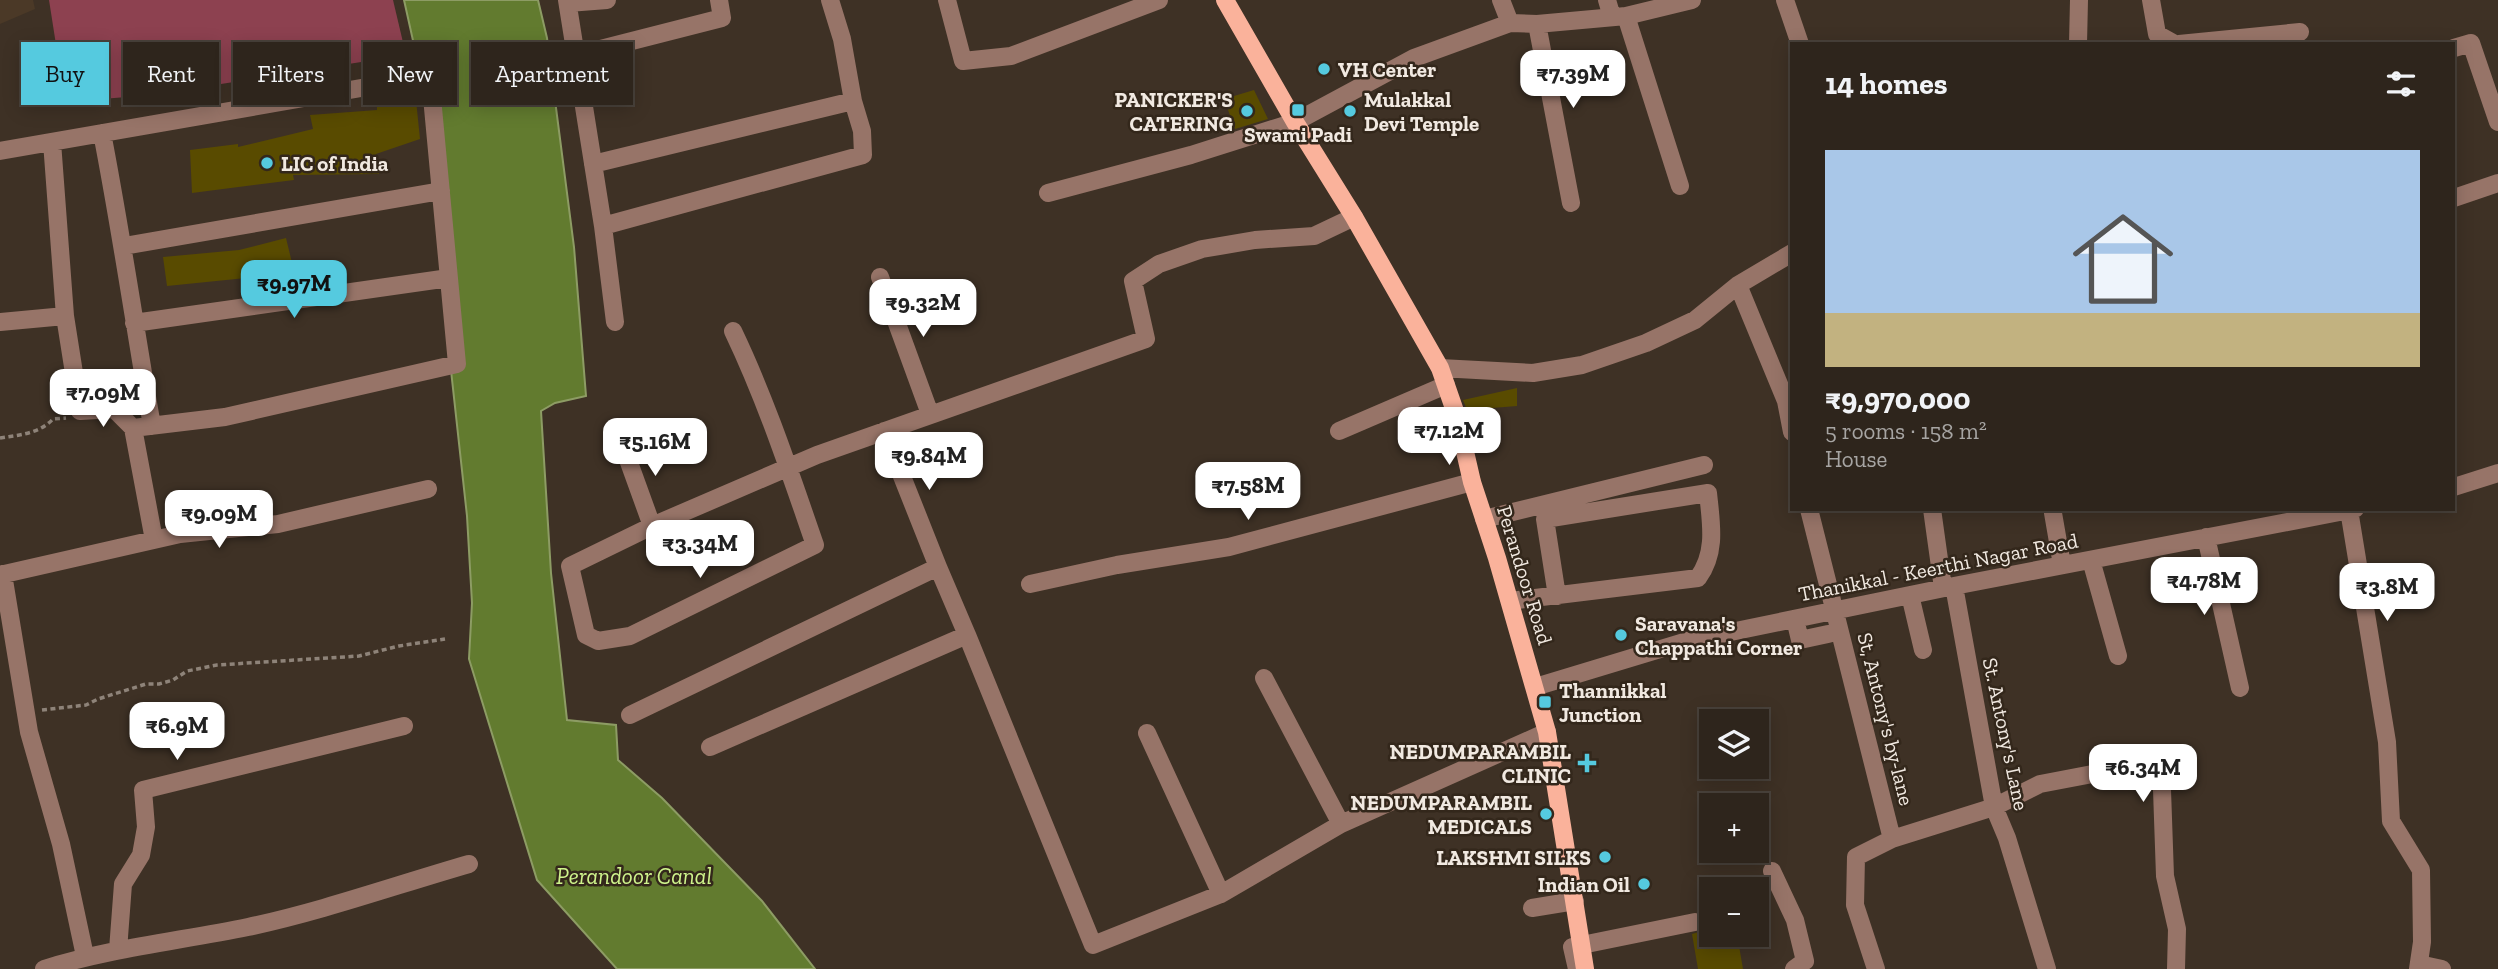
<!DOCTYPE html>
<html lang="en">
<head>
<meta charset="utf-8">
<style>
	:root { --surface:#2e251c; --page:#362d25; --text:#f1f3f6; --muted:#a7a5a3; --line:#49423b; --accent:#55cadf }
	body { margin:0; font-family:"Zilla Slab",serif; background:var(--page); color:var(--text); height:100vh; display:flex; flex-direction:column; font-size:26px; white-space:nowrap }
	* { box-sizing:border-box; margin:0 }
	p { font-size:23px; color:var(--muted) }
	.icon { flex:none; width:38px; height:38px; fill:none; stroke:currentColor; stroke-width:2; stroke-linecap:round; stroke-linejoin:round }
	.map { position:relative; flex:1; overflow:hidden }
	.details { position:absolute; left:1790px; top:42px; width:665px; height:469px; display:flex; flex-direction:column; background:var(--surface); border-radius:0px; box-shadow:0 4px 18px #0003,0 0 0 2px var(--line) }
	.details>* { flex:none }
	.top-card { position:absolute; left:21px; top:42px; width:665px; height:63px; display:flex; gap:14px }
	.controls { position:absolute; left:1699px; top:709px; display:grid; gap:14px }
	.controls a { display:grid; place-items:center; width:70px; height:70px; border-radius:0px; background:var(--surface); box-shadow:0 4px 18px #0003,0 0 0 2px var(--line); font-size:35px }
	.price { position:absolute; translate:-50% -60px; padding:0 16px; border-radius:14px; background:#fff; color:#222; font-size:23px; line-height:46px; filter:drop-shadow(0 2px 4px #0008) }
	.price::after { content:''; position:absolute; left:50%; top:42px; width:21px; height:16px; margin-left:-10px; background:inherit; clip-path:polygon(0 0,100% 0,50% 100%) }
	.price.active { background:var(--accent); color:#111 }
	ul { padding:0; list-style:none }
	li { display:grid; align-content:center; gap:14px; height:371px; padding:0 35px }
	li span { display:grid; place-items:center; height:217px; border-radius:0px; color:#555 }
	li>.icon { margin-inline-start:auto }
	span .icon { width:126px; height:126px; fill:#fffc; stroke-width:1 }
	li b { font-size:30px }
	h2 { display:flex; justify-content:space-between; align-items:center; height:84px; padding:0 35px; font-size:30px }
	.tag { padding:0 24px; border-radius:0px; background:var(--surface); box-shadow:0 4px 18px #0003,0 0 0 2px var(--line); font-size:24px; line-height:63px }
	.tag.active { background:var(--accent); color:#111 }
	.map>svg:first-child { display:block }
</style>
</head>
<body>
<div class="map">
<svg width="2498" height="969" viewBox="0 0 2498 969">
	<rect width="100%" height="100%" fill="#3e3125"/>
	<path fill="#4b3927" d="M0 0H33L35 9 0 24Z"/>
	<path fill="#8d4150" d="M49 0H393L406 55 151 95 65 102Z"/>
	<path fill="#627b2f" stroke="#8d9c64" stroke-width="2" d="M404 0H538L547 38 574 247 586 396 555 403 541 411 551 573 567 720 616 725 618 760 662 798 762 901 815 969H617L537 880 469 659 472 603 467 516 448 343 430 117Z"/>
	<path fill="#594b00" d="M415 90 420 139 376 154 379 174 293 175 294 180 192 193 190 150 238 144V147L313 129 310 115 377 110V104Z
		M1254 90 1268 119 1235 129 1224 99Z
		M286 238 294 271 246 279V278L167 286 163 257 239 250Z
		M1517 388V406L1467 410 1463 400Z
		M1712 923V934H1737L1743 969H1698L1692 934 1702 931 1706 924Z"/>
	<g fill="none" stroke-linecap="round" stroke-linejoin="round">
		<path stroke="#8e8379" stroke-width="3.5" stroke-dasharray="5 3.5" stroke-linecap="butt" d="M0 438C19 435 39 434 53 419L66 418
			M42 710 86 705 98 699 146 684H159L173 680 187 671 217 665 359 656 399 646 445 639"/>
		<path stroke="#977468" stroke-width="18" d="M567 0 603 226 615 322
			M947 0 963 61 1011 56 1159 0
			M1501 0 1510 23
			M1607 0 1612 17
			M1785 0 1800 44
			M2151 0 2157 34 2175 44
			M568 3 607 0
			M1626 16 1680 186
			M1537 24 1571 203
			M2078 44 2079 0
			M2179 44 2300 32
			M2454 48 2471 43 2498 122
			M577 55 722 18 719 0
			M102 133C121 231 135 328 152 426
			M52 142 65 316 80 411 114 409 133 428
			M0 151 430 76 457 364 225 417 133 428 154 540
			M593 164 853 101 842 39 830 0
			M1048 193 1191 155 1295 122 1414 58 1510 23 1537 24 1626 16 1692 0
			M2454 198 2498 183
			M603 226 863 155 862 131 853 101
			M124 246 441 191
			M880 277 930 414
			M1738 285 1786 401 1792 432
			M0 322 65 316
			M134 323 449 278
			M733 331C766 400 790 473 815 545L630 636 598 641 586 635 570 566 652 526 817 455 1146 339 1133 281 1159 264 1202 249 1255 240 1314 236 1354 217
			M1440 368 1533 373 1582 365 1646 343 1695 320 1738 285 1792 253
			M884 431 938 567
			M1339 431 1446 385
			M622 443 652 526
			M2454 487 2498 473
			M1809 509 1892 839
			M1932 509 1943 588
			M2349 510 2387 742 2391 821 2421 870 2422 942 2418 969
			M2053 513 2062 565
			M1484 519 1704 465
			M2206 537 2240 688
			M2091 560 2118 656
			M3 574 29 732 61 844 85 956
			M0 575 180 534 278 524 428 489
			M1030 584 1117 565 1229 547 1472 482
			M1954 586 1994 807 2007 838 2047 969
			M1910 595 1923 650
			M1510 601 1698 578C1717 552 1711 523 1708 493L1545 519 1557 596
			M1795 619 1800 640 1828 634
			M1264 678 1341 824
			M1535 687 1687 641 1954 586 2355 509
			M630 715 938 567 967 635
			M1147 733 1221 894
			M710 747 967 635 1093 945 1221 894 1341 824 1547 732
			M1772 871 1795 920 1805 961 1794 969
			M1532 908 1575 901
			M118 950 123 884 141 855 146 827 143 790 404 726
			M2419 964 2442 969
			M44 969C111 948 180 941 248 927 323 911 396 885 469 864
			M1577 969 1572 947 1695 922
			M1876 969 1855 905 1856 857 1892 839 1994 807 2040 784 2161 761 2165 876 2177 929 2176 969"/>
		<path stroke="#fab29b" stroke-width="18" d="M1225 0 1295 122 1354 217 1440 368 1457 417 1472 482 1497 558 1547 732 1585 969"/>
	</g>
	<g fill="#55cadf" stroke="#33271b" stroke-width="2.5">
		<circle cx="1324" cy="69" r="7"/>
		<rect x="1291" y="103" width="14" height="14" rx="3.5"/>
		<circle cx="1247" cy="111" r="7"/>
		<circle cx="1350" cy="111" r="7"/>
		<circle cx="267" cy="163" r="7"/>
		<circle cx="1621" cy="635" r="7"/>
		<rect x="1538" y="695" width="14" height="14" rx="3.5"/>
		<path d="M1583.5 752.5h7v7h7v7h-7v7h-7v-7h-7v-7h7z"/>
		<circle cx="1546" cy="814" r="7"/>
		<circle cx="1605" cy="857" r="7"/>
		<circle cx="1644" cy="884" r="7"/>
	</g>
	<g text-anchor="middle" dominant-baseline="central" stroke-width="5" stroke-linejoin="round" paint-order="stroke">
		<g font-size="21" font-weight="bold" fill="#f1e9e1" stroke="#33271b" text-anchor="start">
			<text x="1338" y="69">VH Center</text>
			<text x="1233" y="99" text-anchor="end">PANICKER'S<tspan x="1233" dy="24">CATERING</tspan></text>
			<text x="1364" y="99">Mulakkal<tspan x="1364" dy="24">Devi Temple</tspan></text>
			<text x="1298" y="134" text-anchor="middle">Swami Padi</text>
			<text x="281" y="163">LIC of India</text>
			<text x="1635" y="623">Saravana's<tspan x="1635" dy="24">Chappathi Corner</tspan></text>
			<text x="1559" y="690">Thannikkal<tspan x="1559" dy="24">Junction</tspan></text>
			<text x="1571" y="751" text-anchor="end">NEDUMPARAMBIL<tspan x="1571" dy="24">CLINIC</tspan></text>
			<text x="1532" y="802" text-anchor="end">NEDUMPARAMBIL<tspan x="1532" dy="24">MEDICALS</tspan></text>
			<text x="1591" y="857" text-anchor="end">LAKSHMI SILKS</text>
			<text x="1630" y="884" text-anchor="end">Indian Oil</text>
		</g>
		<g font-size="21" fill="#f1e9e1" stroke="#33271b">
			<text transform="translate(1938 567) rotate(-11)">Thanikkal - Keerthi Nagar Road</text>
			<text transform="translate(1525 575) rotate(73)">Perandoor Road</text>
			<text transform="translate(1886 719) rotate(76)">St, Antony's by-lane</text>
			<text transform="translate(2006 734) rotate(78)">St. Antony's Lane</text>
		</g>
		<g font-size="23" font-style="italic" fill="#cff48c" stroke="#33271b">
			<text x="634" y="876">Perandoor Canal</text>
		</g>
	</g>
</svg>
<div class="controls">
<a><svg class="icon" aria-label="layers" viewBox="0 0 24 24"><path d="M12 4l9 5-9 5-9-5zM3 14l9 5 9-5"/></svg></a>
<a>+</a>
<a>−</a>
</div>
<b class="price" style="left:1573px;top:110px">₹7.39M</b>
<b class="price active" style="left:294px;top:320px">₹9.97M</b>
<b class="price" style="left:923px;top:339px">₹9.32M</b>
<b class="price" style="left:103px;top:429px">₹7.09M</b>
<b class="price" style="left:1449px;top:467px">₹7.12M</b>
<b class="price" style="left:655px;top:478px">₹5.16M</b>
<b class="price" style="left:929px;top:492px">₹9.84M</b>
<b class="price" style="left:1248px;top:522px">₹7.58M</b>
<b class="price" style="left:219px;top:550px">₹9.09M</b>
<b class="price" style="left:700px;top:580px">₹3.34M</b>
<b class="price" style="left:2204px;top:617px">₹4.78M</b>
<b class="price" style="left:2387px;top:623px">₹3.8M</b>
<b class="price" style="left:177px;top:762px">₹6.9M</b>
<b class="price" style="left:2143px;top:804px">₹6.34M</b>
<div class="top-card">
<a class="tag active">Buy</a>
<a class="tag">Rent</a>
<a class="tag">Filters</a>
<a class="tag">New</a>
<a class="tag">Apartment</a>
</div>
<section class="details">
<h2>14 homes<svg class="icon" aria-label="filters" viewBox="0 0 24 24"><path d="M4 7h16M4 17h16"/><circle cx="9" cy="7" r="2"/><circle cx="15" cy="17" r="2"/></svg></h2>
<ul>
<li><span style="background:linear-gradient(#a9c7e8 75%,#c2b280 0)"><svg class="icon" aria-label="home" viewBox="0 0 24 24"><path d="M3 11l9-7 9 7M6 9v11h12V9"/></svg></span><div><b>₹9,970,000</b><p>5 rooms · 158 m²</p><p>House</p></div></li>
</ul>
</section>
</div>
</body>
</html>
